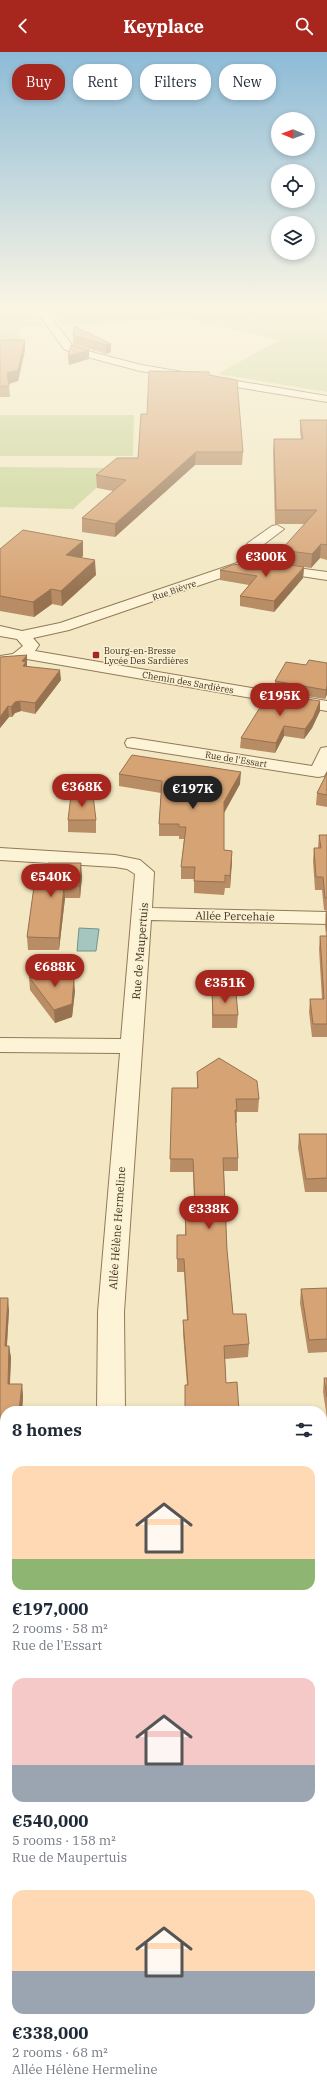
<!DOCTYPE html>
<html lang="en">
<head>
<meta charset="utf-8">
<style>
	:root { --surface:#fff; --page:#f6f6f7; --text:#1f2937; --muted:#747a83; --accent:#a7271f }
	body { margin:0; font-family:"IBM Plex Serif",serif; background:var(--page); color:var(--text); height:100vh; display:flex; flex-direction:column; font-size:15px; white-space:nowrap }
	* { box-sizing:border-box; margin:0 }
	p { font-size:13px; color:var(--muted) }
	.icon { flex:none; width:22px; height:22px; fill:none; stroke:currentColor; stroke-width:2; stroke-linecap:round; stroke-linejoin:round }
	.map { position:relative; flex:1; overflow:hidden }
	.details { position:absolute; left:0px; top:1354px; width:327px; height:692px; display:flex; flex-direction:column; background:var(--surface); border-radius:16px 16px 0 0; box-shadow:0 2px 6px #0003 }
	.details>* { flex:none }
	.banner { position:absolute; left:12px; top:12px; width:303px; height:36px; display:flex; gap:8px }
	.needle { width:26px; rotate:271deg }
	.tools { position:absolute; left:271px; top:60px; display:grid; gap:8px }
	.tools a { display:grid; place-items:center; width:44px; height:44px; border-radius:50%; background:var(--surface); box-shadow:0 2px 6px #0003; font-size:20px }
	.price { position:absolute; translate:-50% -34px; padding:0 9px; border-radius:14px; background:var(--accent); color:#fff; font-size:13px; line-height:26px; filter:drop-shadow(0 1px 2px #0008) }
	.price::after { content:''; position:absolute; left:50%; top:24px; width:12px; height:9px; margin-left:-6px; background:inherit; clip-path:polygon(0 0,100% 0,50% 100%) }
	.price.current { background:#222; color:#fff }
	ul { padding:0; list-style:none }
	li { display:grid; align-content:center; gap:8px; height:212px; padding:0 12px }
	li span { display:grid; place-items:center; height:124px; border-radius:12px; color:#555 }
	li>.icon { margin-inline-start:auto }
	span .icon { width:72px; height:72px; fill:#fffc; stroke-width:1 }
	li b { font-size:17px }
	h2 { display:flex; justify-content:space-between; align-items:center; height:48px; padding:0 12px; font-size:17px }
	.tag { padding:0 14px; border-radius:16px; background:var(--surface); box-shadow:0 2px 6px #0003; font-size:14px; line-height:36px }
	.tag.current { background:var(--accent); color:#fff }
	header { display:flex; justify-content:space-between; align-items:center; height:52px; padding:0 12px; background:var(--accent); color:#fff; font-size:18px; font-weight:700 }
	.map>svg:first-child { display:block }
</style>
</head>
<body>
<header><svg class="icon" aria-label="back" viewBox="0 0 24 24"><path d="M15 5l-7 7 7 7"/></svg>Keyplace<svg class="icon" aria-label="search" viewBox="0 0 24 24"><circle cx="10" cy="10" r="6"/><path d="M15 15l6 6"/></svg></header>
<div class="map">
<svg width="327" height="2046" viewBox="0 0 327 2046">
	<rect width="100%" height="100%" fill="#f3e8c3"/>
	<path fill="#c8d395" d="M0 256H28L42 274 19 275 21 295 0 296Z
		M48 256H327V340L218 322 279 288 186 267 62 273Z
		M0 363H134L133 404H0Z
		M0 415 114 416 112 422 73 457 0 455Z"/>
	<path fill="#a5c6be" stroke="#6b968e" d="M79 876 99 877 96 899H77Z"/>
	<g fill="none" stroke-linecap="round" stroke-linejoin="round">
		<g stroke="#917957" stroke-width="2">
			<path id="street" d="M34 256H44L72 293 84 298 141 313 327 344V350L140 319 76 302 64 297Z
				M277 473 284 477 259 496 252 510 327 520V528L262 518H244L69 578 33 586 39 593 35 599 327 649V659L27 607 0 614V604L13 602 23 594 17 587 0 584V574L22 579 60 571 237 511 248 491 272 474Z
				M133 686 312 714 321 696 327 695V719L324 724 318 725 127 695 125 691 127 687Z
				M0 796 115 803 140 808 154 820 152 856 327 860V872L151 868 124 1260 125 1359H97L98 1260 120 1001 0 1000V986L121 987 135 822 127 817 115 815 0 808Z
				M5 1435V1459L0 1460V1436Z
				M322 1544H327V1572H322Z"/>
		</g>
		<use href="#street" fill="#fdf4d8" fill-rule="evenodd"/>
	</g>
	<path fill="#b88c64" d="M73 283 111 292V300L106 302 73 292Z
		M0 288 25 298 18 329 9 332 10 345H0Z
		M209 323 243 400 242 413H195L115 485 82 480V466L113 439 97 436 96 423 138 406 147 362Z
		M300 368H327V508L320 506 311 516 304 515 303 526 274 560 240 554V544L249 533 220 528V518L280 512 281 498 305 472H275L273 400 274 387H301L300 380Z
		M0 497 83 504 81 505 96 523 62 554 52 552 34 565 0 559Z
		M0 605 27 613 26 614 61 628 35 662 21 659 15 661 12 665H9L0 676Z
		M327 611V642L325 647 275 639V629L306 613Z
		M320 649V659L312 676 304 687 284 684 275 701 240 696 241 686Z
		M327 721V755L316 753 317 741Z
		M119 722 240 732 224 761V798L232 799 230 836H225L224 843 194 841V827H181V815L184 787H179V784H159V772L161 741 119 734Z
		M68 768H96V781L68 780Z
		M319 783H327V859L324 858 322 838H315L313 809 314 796H318Z
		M37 813 82 824 80 846H65L59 898H28L27 885Z
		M327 860V985H312L309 960 310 947H322L319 897 320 884H326L325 873 326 861Z
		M63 917V926L75 939 72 965 55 971 30 938 29 925H41Z
		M212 941 238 963 237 976H212Z
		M197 1020 259 1047 258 1060H237V1071H236L238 1106V1119H224L227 1198 233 1262 249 1292 248 1305 225 1307 226 1331 239 1359H185V1333H187L183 1281V1268H187L184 1220H177V1183H185V1160H189L190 1151H194L193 1120H170L172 1036H197Z
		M299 1082H327V1140H305L298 1096Z
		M327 1236V1300L308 1301 300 1251 301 1237Z
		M0 1246 9 1258 7 1294H9L11 1306 10 1332H22L23 1345 22 1359H5V1386H0Z
		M324 1326H327V1366L323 1340Z
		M322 1420H327V1475H322Z
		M0 1482H5V1544H0Z
		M0 1824H5V1896L0 1897Z"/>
	<path fill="#967251" d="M25 288V298L18 329 8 332 7 321Z
		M111 292V300L106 302V293Z
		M89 298V307L69 313 68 304Z
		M196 400 195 413 115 485V472Z
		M83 489V504L67 518 66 503Z
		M321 492 320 506 311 516 312 502Z
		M95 508 96 523 62 554 61 539Z
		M304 515 303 526 274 560V549Z
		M51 537 52 552 34 565 33 550Z
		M27 603V613L24 624 22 609Z
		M60 618 61 628 35 662V651Z
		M327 634V642L325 647 326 638Z
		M20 649 21 659 15 661 12 665 11 655 15 650Z
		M320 649V659L312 676 304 687 305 677Z
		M8 654 9 665 0 676V665Z
		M284 674V684L275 701 276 691Z
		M241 720 240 732 224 761V750Z
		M232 799V811L230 836V824Z
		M81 811 82 824 80 846 79 834Z
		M64 834 65 846 59 898V886Z
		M74 926 75 939 72 965 55 971 54 958Z
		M8 1246 9 1258 6 1306 5 1294Z
		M9 1294 11 1306 9 1345 8 1332Z
		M22 1332 23 1345 22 1359H19Z
		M23 2041H25V2046H23Z"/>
	<path fill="#d6a374" stroke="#967251" d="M74 274 111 292 106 293 73 283Z
		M0 288H25L18 318 7 321 9 334H0Z
		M71 293 89 298 68 304Z
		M149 319 209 320V323L237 328 243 400H196L115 472 82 466 126 428 96 423 117 406H138L141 362H147Z
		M300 368H327V493L321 492 312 502 281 498 317 458H276L274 387H303Z
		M23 478 83 489 66 503 95 508 61 539 51 537 33 550 0 544V497Z
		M262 509 304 515 274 549 240 544 257 524 220 518 232 513Z
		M27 603 22 609 26 610 23 614 60 618 35 651 20 649 15 650 11 655 8 654 0 665V605Z
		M309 608 327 611V634L326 638 275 629 286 610 306 613Z
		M269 641 320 649 313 666 305 677 284 674 276 691 241 686Z
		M132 703 241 720 224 750V798L232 799 230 824 225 823V830L194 829 195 815H181L186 775H179V772H159L162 729 119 722Z
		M327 721V743L317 741Z
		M71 743H93L96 768H68Z
		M319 783H327V846H325L323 825H316L314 796H321Z
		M48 811H81L79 834H64L59 886 27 885 37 813 48 814Z
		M327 860V879L326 861Z
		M320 884H327V972H313L310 947H324Z
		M43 917H63L62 925 74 926 72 952 54 958 29 925H41Z
		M212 941H236L238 963H213Z
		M219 1006 257 1029 259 1047H236L237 1058H235L238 1106H223L227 1198 233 1262H246L249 1292 224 1294 226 1331 237 1330 239 1359H199V1355H185V1333H188L183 1268H188L184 1207H177V1183H186L185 1160H190V1151H195L193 1107H170L172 1036H198L197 1020Z
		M299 1082H327V1126L306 1127Z
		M327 1236V1287L309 1288 301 1237Z
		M0 1246H8L5 1294H9L8 1332H22L19 1359H5V1373H0Z
		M324 1326H327V1345Z
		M322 1420H327V1462H322Z
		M0 1482H5V1531H0Z
		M0 1824H5V1885L0 1886Z
		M5 1939V2041H23V2046H0V1940Z"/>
	<linearGradient id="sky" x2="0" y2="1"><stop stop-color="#8dbbd7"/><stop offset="0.47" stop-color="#faf5e4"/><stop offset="1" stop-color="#faf5e4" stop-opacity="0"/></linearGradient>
	<rect width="327" height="542" fill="url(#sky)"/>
	<rect fill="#a7271f" stroke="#faf1d4" stroke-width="1.5" x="92" y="599" width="8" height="8" rx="2"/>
	<g text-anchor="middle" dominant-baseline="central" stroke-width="3" stroke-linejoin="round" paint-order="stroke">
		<g font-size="9" fill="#3f2f1d" stroke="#faf1d4">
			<text transform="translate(174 538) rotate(-19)">Rue Bièvre</text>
			<text transform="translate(188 630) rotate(10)">Chemin des Sardières</text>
			<text transform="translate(236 707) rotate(9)">Rue de l'Essart</text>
		</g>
		<g font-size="9" fill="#3f2f1d" stroke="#faf1d4" text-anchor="start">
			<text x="104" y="598">Bourg-en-Bresse<tspan x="104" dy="10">Lycée Des Sardières</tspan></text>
		</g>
		<g font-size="11" fill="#3f2f1d" stroke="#faf1d4">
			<text transform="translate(235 864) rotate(1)">Allée Percehaie</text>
			<text transform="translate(140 899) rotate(-85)">Rue de Maupertuis</text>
			<text transform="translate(117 1176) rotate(-86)">Allée Hélène Hermeline</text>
		</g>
	</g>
</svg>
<div class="tools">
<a><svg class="needle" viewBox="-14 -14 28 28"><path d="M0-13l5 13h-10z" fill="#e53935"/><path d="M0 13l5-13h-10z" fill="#747a83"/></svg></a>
<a><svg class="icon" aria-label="locate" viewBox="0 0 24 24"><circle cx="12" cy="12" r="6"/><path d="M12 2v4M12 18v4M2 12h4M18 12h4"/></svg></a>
<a><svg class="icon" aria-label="layers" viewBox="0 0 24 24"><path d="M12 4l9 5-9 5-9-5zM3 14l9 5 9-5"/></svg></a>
</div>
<b class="price" style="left:266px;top:526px">€300K</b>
<b class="price" style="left:280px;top:665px">€195K</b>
<b class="price" style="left:82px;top:756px">€368K</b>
<b class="price current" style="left:193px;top:758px">€197K</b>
<b class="price" style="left:51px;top:846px">€540K</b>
<b class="price" style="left:55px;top:936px">€688K</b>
<b class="price" style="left:225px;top:952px">€351K</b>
<b class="price" style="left:209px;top:1178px">€338K</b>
<div class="banner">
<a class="tag current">Buy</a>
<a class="tag">Rent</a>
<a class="tag">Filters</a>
<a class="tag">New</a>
</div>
<section class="details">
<h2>8 homes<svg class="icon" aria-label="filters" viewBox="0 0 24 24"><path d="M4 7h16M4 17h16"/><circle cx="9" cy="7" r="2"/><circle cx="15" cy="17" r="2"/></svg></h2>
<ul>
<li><span style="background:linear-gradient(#ffd9b3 75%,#8fb573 0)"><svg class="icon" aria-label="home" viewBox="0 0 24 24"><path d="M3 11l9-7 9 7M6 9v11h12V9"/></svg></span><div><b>€197,000</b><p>2 rooms · 58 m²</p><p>Rue de l'Essart</p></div></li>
<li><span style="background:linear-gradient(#f6c9c9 70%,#9aa5b1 0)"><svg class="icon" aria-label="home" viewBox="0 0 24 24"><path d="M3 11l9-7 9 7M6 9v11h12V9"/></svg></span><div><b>€540,000</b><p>5 rooms · 158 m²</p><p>Rue de Maupertuis</p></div></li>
<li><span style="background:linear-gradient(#ffd9b3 65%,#9aa5b1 0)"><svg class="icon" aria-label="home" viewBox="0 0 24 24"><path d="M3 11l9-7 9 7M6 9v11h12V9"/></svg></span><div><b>€338,000</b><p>2 rooms · 68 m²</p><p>Allée Hélène Hermeline</p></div></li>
</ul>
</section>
</div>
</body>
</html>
